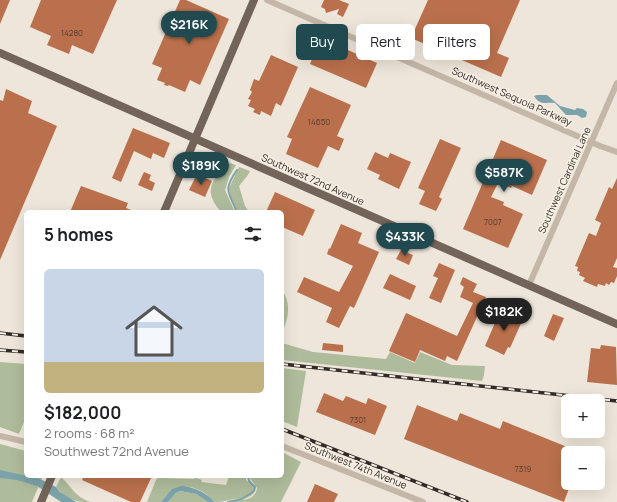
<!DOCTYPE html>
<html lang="en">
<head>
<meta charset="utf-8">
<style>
	:root { --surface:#fff; --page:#f2f2f2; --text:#202124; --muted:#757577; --line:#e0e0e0; --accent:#214950 }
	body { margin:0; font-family:Manrope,sans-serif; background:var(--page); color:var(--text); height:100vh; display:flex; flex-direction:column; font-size:15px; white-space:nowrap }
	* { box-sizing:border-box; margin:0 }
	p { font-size:13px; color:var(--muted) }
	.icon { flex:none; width:22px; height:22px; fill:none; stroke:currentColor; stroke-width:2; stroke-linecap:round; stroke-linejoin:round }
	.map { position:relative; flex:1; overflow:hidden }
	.drawer { position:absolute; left:24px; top:210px; width:260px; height:268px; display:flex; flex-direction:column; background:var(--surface); border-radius:6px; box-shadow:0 4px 16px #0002 }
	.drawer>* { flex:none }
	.hud { position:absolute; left:296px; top:24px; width:261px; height:36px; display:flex; gap:8px }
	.tools { position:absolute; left:561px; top:394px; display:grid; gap:8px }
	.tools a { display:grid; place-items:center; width:44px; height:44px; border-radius:6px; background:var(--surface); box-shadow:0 4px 16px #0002; font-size:20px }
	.price { position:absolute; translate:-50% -34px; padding:0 9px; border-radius:14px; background:var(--accent); color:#fff; font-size:13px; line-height:26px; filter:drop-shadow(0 1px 2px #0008) }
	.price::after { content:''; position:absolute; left:50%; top:24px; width:12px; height:9px; margin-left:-6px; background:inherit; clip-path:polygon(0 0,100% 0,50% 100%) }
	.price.current { background:#222; color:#fff }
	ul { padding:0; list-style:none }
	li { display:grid; align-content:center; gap:8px; height:212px; padding:0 20px }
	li+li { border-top:1px solid var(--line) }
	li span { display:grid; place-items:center; height:124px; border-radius:6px; color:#555 }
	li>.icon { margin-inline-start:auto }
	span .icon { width:72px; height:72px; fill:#fffc; stroke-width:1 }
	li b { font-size:17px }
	h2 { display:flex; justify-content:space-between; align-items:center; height:48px; padding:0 20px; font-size:17px }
	.pill { padding:0 14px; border-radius:6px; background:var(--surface); box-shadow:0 4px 16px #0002; font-size:14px; line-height:36px }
	.pill.current { background:var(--accent); color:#fff }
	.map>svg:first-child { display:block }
</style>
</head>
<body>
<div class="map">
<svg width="617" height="502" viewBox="0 0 617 502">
	<rect width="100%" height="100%" fill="#eee6da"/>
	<path fill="#aebc9b" d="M230 163 236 165 229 177 225 190 235 212H221C202 190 212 180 230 163Z
		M239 167 250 171 248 175 239 186 245 206 249 212H238L231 197 229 188Z
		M282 290C292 304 288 319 282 333Z
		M282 343 313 352 386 359 390 352 415 363 420 352 452 365 485 366 484 375 482 381 282 360Z
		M0 362 26 364V417L19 434 0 427Z
		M282 368 306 371 297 427 282 421Z
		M0 444 26 451V476H43L32 502H0Z
		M282 452 301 462 281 502H230C241 499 255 502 257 488L250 478V476H262L264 478H267L268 476H282Z
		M229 476H246V480L254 487V493C247 500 243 498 234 499 228 500 222 502 216 502 213 501 209 496 206 494 187 482 175 484 161 502H147L156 480 158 478 194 479 196 478 202 480 201 482 226 485Z
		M61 477C73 488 73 495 90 502 75 502 67 500 56 487Z
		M179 491 196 494 208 502H168L176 493Z"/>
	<path fill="#7ca3a9" d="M537 95H547L560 106 575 110 577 108 583 109 587 112 586 117 582 118 577 115H566L555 103C547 102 540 106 534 96Z
		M0 470 40 479 56 487 60 492 76 502H61L37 486 17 480 0 478Z
		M182 486C195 487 206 493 215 502H208L196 494 180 491 176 493 168 502H161L172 489Z"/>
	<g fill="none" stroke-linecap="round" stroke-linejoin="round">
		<path stroke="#7ca3a9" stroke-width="2" d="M237 170C223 190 228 191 237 212
			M228 502 242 499 254 491 255 487 249 481 248 476"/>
	</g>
	<path fill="#ba704c" d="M0 0H10L0 24Z
		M41 0H117L93 54 72 45 69 54 47 45 51 36 30 27Z
		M180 0H186L229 19 200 85 190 80 185 92 169 85 168 86 164 85 165 83 157 80 162 68 152 64Z
		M324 0H339L349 4 343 17 337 14 339 9 326 13 325 9 321 7Z
		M428 0H520L497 53 509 58 501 77 411 38Z
		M321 38 377 63 366 88 310 64Z
		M271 55 298 67 281 106 276 103 271 116 261 111 260 115 253 112 255 109 248 106 251 100 248 99 252 92 250 90 254 79 259 81Z
		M310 87 351 105 337 136 344 139 339 151 328 146 318 168 286 154 292 139 287 137Z
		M6 89 32 101 28 113 57 126 0 260V100L3 101Z
		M133 128 170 143 164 158 153 153 151 159 134 151 121 182 112 178Z
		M440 139 461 148 439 197 442 199 436 211 419 204 425 191 418 188Z
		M501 140 547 160 532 195 512 186 511 188 498 183 491 197 504 202 503 205 523 214 508 248 463 229Z
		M375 152 388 158 390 153 411 162 399 189 378 179 380 175 367 169Z
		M144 172 151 175 149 180 155 183 152 191 138 185Z
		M197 174 212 181 205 197 189 190Z
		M617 178V258L613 267 617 268V276L614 283 611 282 609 285 606 283 605 286 598 284 597 287 583 281 585 278 579 275 580 272 577 271 578 267 575 266 589 233 596 236 601 223 595 220 609 187 612 189Z
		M81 186 128 203 126 208 136 212H70Z
		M275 192 315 210 303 236 282 227V212H266Z
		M341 224 362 233 358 243 379 252 354 308 350 306 339 328 326 322 332 308 297 292 304 277 339 292 353 266 327 254 329 248 330 249Z
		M401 250 413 255 409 265 396 259Z
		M439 263 455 270 441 303 429 298 438 278 433 276Z
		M390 274 416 286 410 300 383 288Z
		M463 277 477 284 473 292 486 297 457 361 447 356 445 361 420 350 415 362 389 351 406 313 457 336 473 303 460 297 464 287 460 284Z
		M501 309 523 319 510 348 508 347 504 355 485 346Z
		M553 314 564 318 554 341 544 336Z
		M323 343 343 345V352L322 350Z
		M601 345 616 347 617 385 587 382 591 348 600 349Z
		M324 393 343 401 346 396 366 404 368 398 387 406 375 435 316 412Z
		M417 405 457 421 460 413 500 429 503 421 582 453H568V483H571L564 502 404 439Z
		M84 476H152L140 502H131L82 480Z
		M315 484 338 494 334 502H307Z"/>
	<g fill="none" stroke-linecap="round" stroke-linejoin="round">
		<path stroke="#c5b7a7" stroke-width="6" d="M267 0 600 146 617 152
			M529 285 617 83
			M0 436 26 442
			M282 446 423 502"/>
		<path stroke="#736459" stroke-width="8" d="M0 53 617 324
			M164 212 254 0
			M41 502 52 476"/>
		<g stroke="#322b27" stroke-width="3.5">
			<path id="rail" d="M0 333 26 336
				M0 350 26 352
				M282 364 617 401
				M282 429 467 502"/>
		</g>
		<use href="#rail" stroke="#f7f0e5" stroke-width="2" stroke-dasharray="6" stroke-linecap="butt"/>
	</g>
	<g text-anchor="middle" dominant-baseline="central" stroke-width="3" stroke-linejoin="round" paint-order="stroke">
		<g font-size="8" fill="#543c30">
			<text x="72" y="32">14280</text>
			<text x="319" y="121">14650</text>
			<text x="493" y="221">7007</text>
			<text x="358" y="419">7301</text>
			<text x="523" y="468">7319</text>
		</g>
		<g font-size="10" fill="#322b27" stroke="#f7f0e5">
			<text transform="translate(512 96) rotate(24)">Southwest Sequoia Parkway</text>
			<text transform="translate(313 179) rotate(24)">Southwest 72nd Avenue</text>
			<text transform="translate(564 180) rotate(-66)">Southwest Cardinal Lane</text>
			<text transform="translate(356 465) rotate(22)">Southwest 74th Avenue</text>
		</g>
	</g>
</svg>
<div class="tools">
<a>+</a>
<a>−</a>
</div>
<b class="price" style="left:189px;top:45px">$216K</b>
<b class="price" style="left:201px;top:186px">$189K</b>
<b class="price" style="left:504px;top:193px">$587K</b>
<b class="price" style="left:405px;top:257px">$433K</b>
<b class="price current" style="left:504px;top:332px">$182K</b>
<div class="hud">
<a class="pill current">Buy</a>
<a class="pill">Rent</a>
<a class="pill">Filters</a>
</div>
<section class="drawer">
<h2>5 homes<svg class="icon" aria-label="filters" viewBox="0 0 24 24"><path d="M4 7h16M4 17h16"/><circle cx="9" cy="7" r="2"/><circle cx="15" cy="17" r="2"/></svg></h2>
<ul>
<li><span style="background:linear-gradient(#c9d6e8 75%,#c2b280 0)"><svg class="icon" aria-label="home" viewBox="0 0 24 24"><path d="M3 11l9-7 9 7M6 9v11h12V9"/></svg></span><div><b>$182,000</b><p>2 rooms · 68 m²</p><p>Southwest 72nd Avenue</p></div></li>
</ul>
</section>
</div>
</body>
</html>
